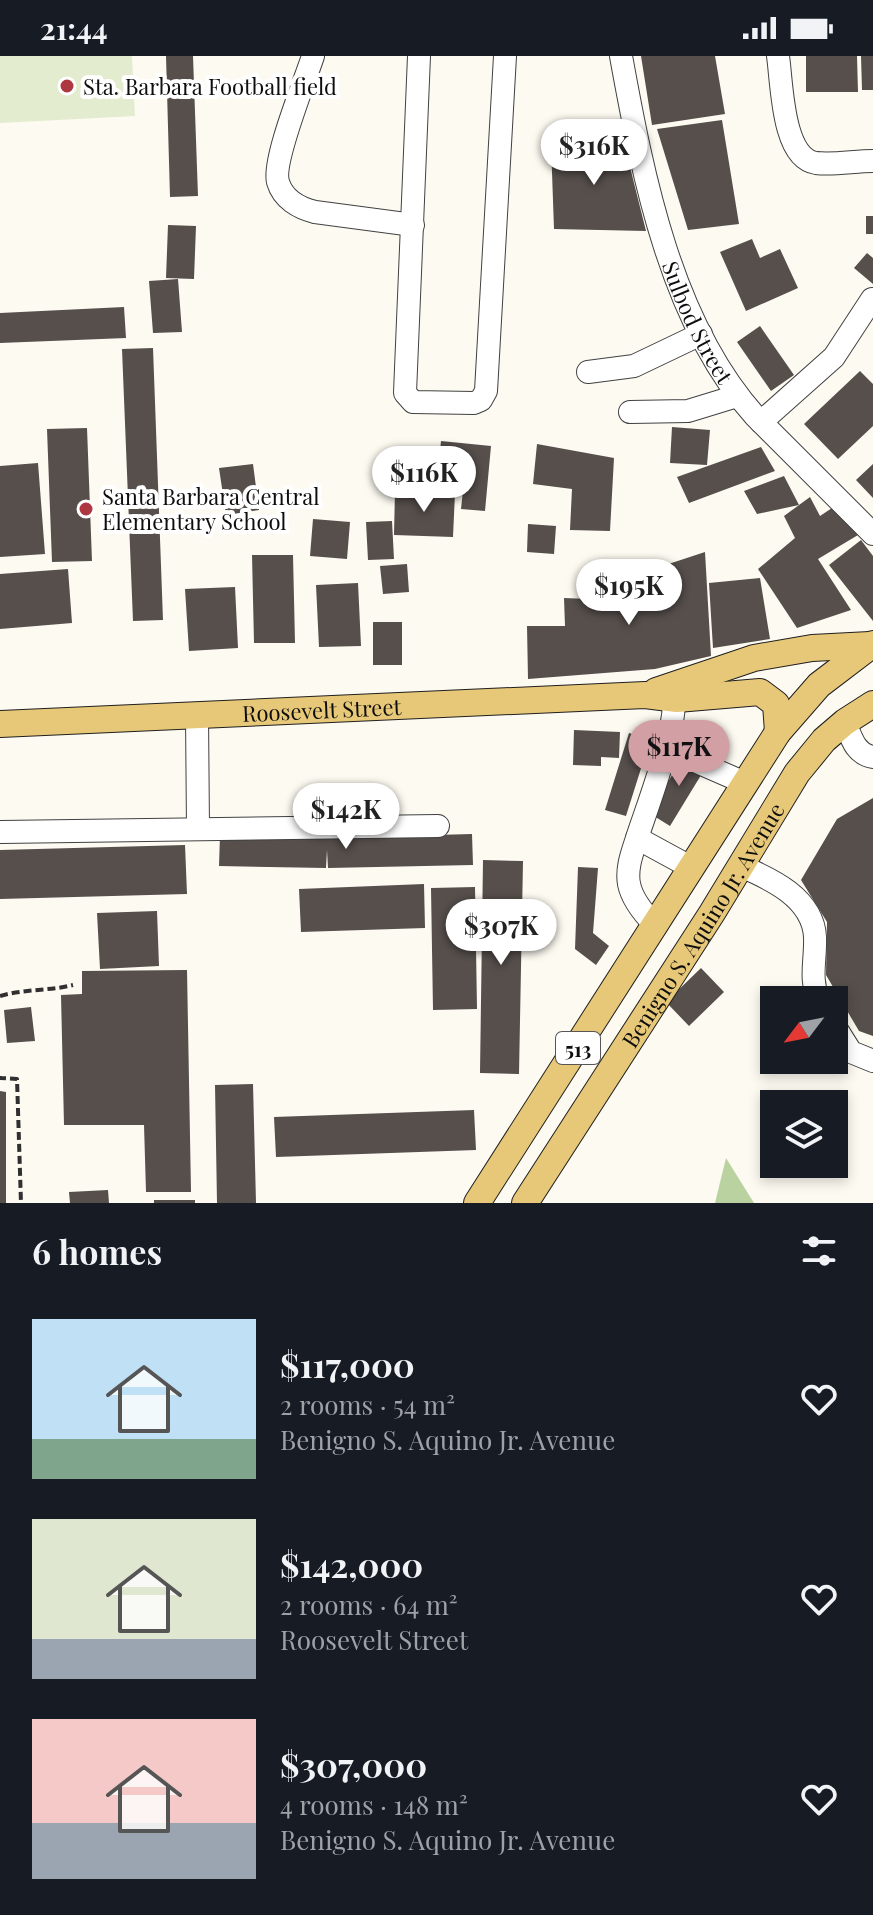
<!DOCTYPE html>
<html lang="en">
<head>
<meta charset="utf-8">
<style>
	:root { --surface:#171b24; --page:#20242c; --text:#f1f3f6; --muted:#9ea1a6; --accent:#d29fa5 }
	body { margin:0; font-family:"Playfair Display",serif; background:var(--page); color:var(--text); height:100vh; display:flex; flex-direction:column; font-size:30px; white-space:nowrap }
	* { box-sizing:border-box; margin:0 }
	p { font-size:26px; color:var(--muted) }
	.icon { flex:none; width:44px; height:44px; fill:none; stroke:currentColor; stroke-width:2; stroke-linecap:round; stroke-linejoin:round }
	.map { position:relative; height:1147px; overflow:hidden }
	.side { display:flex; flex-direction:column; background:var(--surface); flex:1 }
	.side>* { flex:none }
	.needle { width:52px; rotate:238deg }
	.buttons { position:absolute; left:760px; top:930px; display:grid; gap:16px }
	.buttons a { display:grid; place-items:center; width:88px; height:88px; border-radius:0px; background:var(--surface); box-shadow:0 4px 12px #0003; font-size:40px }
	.price { position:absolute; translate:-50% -68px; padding:0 18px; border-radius:28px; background:#fff; color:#222; font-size:26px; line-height:52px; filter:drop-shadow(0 2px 4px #0008) }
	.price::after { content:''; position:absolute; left:50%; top:48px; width:24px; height:18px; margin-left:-12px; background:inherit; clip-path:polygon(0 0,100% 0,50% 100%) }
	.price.current { background:var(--accent); color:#111 }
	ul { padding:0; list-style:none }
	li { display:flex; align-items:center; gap:24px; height:200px; padding:0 32px }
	li span { display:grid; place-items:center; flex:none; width:224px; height:160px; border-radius:0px; color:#555 }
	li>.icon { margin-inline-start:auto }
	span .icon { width:96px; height:96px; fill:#fffc; stroke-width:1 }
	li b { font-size:34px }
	h2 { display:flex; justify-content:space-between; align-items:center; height:96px; padding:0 32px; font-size:34px }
	.status { display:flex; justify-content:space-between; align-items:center; height:56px; padding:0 40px; background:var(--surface); direction:ltr }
	.status svg { height:22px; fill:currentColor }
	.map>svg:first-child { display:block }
</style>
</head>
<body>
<div class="status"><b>21:44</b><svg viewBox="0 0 49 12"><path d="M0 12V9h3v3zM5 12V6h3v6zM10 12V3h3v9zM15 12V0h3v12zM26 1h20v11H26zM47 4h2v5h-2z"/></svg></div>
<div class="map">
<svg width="873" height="1147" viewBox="0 0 873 1147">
	<rect width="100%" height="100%" fill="#fdfaf1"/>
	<path fill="#b9d2a0" d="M726 1102 754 1147H715Z"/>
	<path fill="#e3eccf" d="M0 0H132L135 60 0 67Z"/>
	<path fill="#564f4c" d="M166 0H193L198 140 170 141Z
		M641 0H715L725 58 652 69Z
		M806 0H857L858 36H806Z
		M861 0H873V34H862Z
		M722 64 739 168 688 174 657 73Z
		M623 83 646 175 554 173 551 88Z
		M866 160H873V178H866Z
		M168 169 196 170 194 223 166 222Z
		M752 183 760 202 780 193 798 232 746 255 720 196Z
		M867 197 873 202V228L854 212Z
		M178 223 182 276 153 277 149 225Z
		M124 251 126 282 0 287V257Z
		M760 270 794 319 771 335 737 286Z
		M153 292 163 564 133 565 122 293Z
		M860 315 873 328V370L838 403 804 368Z
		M672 371 710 374 707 409 670 407Z
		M87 372 92 505 52 506 47 373Z
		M441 385 491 390 485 455 461 453 464 425 437 423Z
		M537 388 614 402 610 475 570 474 572 433 533 428Z
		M761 391 775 415 689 447 677 421Z
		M38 407 45 498 0 501V410Z
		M253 408 259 454 226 459 219 412Z
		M873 408V442L856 424Z
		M784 420 799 449 757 458 744 435Z
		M395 435 455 437 453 481 394 479Z
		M810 441 820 460 835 450 858 479 818 503 851 554 797 572 758 513 795 482 784 460Z
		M313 463 350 466 347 503 310 500Z
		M392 465 394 503 368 504 366 466Z
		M528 468 556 470 554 498 527 496Z
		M861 484 873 500V565L829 509Z
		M705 496 711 600 655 613 528 623 527 570H565L564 542 641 545 635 519Z
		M252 499H293L295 587H254Z
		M407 508 409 536 383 538 380 510Z
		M68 513 72 567 0 573V518Z
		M760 522 770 583 713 592 709 527Z
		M358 527 361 590 319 591 316 529Z
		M235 531 238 592 189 595 185 533Z
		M373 566H402V609H373Z
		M574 674 620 676 619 702 601 701V710L573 709Z
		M629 677 650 684 626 760 605 754Z
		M688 693 709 706 670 770 649 757Z
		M873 742V980L859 975 826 919 827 866 801 824 837 763Z
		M472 778 473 809 328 812 327 794 326 812 219 810 220 779 327 782Z
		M185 789 187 838 0 843V794Z
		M483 804 523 805 519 1018 480 1017Z
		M578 811 598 812 593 877 609 890 596 909 575 893Z
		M424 828 425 872 301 876 299 833Z
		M475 831 477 953 433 954 431 832Z
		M157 855 159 910 100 913 97 857Z
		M701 912 724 936 689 970 666 946Z
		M187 914 191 1136H146L144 1069H64L61 939 82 938V915Z
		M31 951 35 985 7 987 4 954Z
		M253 1028 256 1147H217L215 1029Z
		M0 1035 6 1036V1147H0Z
		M474 1054 476 1094 276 1101 274 1061Z
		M108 1134 109 1147H70L69 1136Z
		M154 1144H195V1147H154Z"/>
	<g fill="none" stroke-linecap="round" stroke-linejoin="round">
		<g stroke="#414141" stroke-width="24">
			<g id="minor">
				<path d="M313 0C305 25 272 105 278 126 283 143 299 152 315 156L413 169"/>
				<path d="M419 0 405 337 413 346 474 347 481 344 486 335 505 0"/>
				<path id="s1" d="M621 0C643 121 671 266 755 360L873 478"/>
				<path d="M778 0C782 27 782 102 816 107 834 109 855 105 873 105"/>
				<path d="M588 316 634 310 701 278"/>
				<path d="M630 356 688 355 737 340"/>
				<path d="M761 366 834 301 872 243"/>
				<path d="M197 659 198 773"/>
				<path d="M845 666C851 681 855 698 873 701"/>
				<path d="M665 692 745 727"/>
				<path d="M1 776 438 770"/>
				<path d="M637 782 692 812"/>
				<path d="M741 810C771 823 813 842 815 881 816 904 809 923 819 944"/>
				<path d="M656 870C645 859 632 843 629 828 626 811 633 795 638 779 650 743 681 663 673 629"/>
				<path d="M834 969 851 996 873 1005"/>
			</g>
		</g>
		<g stroke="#1f1f1f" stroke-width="28">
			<g id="major">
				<path d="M656 635 754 602 812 592 870 589"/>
				<path id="s2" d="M0 668 645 639 677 643 760 636 776 648 778 676"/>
				<path d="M477 1147 778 676 819 629 873 588"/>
				<path id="s3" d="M525 1147 712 857 797 717 824 684 845 666 873 648"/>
			</g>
		</g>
		<path stroke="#303030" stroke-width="4" stroke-dasharray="8 4" stroke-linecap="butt" d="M0 940C24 933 49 935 73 929
			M0 1020V1022L17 1023 21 1147"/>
		<use href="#minor" stroke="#fff" stroke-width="22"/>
		<use href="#major" stroke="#e7c878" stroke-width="26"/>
	</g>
	<g fill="#ad3842" stroke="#fff" stroke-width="3">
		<circle cx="67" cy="30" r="8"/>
		<circle cx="86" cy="453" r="8"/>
	</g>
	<g text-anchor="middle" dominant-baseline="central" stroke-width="8" stroke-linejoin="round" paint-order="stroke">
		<rect fill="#fff" stroke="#565656" stroke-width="2" x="556" y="976" width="44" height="32" rx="6"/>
		<g font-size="20" font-weight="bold" fill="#0e0e0e">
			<text x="578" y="992">513</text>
		</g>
		<g font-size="22" fill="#0e0e0e" stroke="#fff" text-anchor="start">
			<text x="83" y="30">Sta. Barbara Football field</text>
			<text x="102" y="440">Santa Barbara Central<tspan x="102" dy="25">Elementary School</tspan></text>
		</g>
		<g font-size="22" fill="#0e0e0e" stroke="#fff">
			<text stroke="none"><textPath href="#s1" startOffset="278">Sulbod Street</textPath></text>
			<text stroke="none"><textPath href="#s2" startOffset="322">Roosevelt Street</textPath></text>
			<text stroke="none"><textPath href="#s3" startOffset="330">Benigno S. Aquino Jr. Avenue</textPath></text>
		</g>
	</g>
</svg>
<div class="buttons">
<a><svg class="needle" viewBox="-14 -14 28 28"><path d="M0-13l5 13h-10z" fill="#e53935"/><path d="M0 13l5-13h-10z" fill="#9ea1a6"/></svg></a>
<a><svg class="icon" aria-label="layers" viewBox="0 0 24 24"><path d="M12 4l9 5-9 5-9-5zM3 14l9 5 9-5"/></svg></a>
</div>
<b class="price" style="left:594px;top:131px">$316K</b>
<b class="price" style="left:424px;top:458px">$116K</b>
<b class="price" style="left:629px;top:571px">$195K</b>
<b class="price current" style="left:679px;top:732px">$117K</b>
<b class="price" style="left:346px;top:795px">$142K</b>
<b class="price" style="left:501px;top:911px">$307K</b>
</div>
<section class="side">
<h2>6 homes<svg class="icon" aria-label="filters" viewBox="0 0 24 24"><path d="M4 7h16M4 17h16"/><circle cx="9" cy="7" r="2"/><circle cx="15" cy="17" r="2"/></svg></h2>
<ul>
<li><span style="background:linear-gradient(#bfe0f5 75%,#7fa58c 0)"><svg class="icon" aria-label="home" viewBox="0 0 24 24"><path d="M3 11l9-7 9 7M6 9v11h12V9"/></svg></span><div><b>$117,000</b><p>2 rooms · 54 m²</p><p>Benigno S. Aquino Jr. Avenue</p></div><svg class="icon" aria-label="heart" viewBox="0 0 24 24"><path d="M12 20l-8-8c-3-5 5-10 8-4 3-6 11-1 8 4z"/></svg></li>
<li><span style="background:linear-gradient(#dfe7d0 75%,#9aa5b1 0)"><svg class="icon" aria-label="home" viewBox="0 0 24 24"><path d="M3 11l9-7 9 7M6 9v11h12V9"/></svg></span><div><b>$142,000</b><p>2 rooms · 64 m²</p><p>Roosevelt Street</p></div><svg class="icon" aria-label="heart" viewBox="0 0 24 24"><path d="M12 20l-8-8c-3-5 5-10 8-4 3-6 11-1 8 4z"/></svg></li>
<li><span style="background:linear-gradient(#f6c9c9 65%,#9aa5b1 0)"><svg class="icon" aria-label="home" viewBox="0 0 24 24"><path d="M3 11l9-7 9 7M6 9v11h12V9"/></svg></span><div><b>$307,000</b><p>4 rooms · 148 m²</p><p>Benigno S. Aquino Jr. Avenue</p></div><svg class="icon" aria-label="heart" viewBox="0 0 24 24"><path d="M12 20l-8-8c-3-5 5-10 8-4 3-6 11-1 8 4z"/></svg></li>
</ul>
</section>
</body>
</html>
